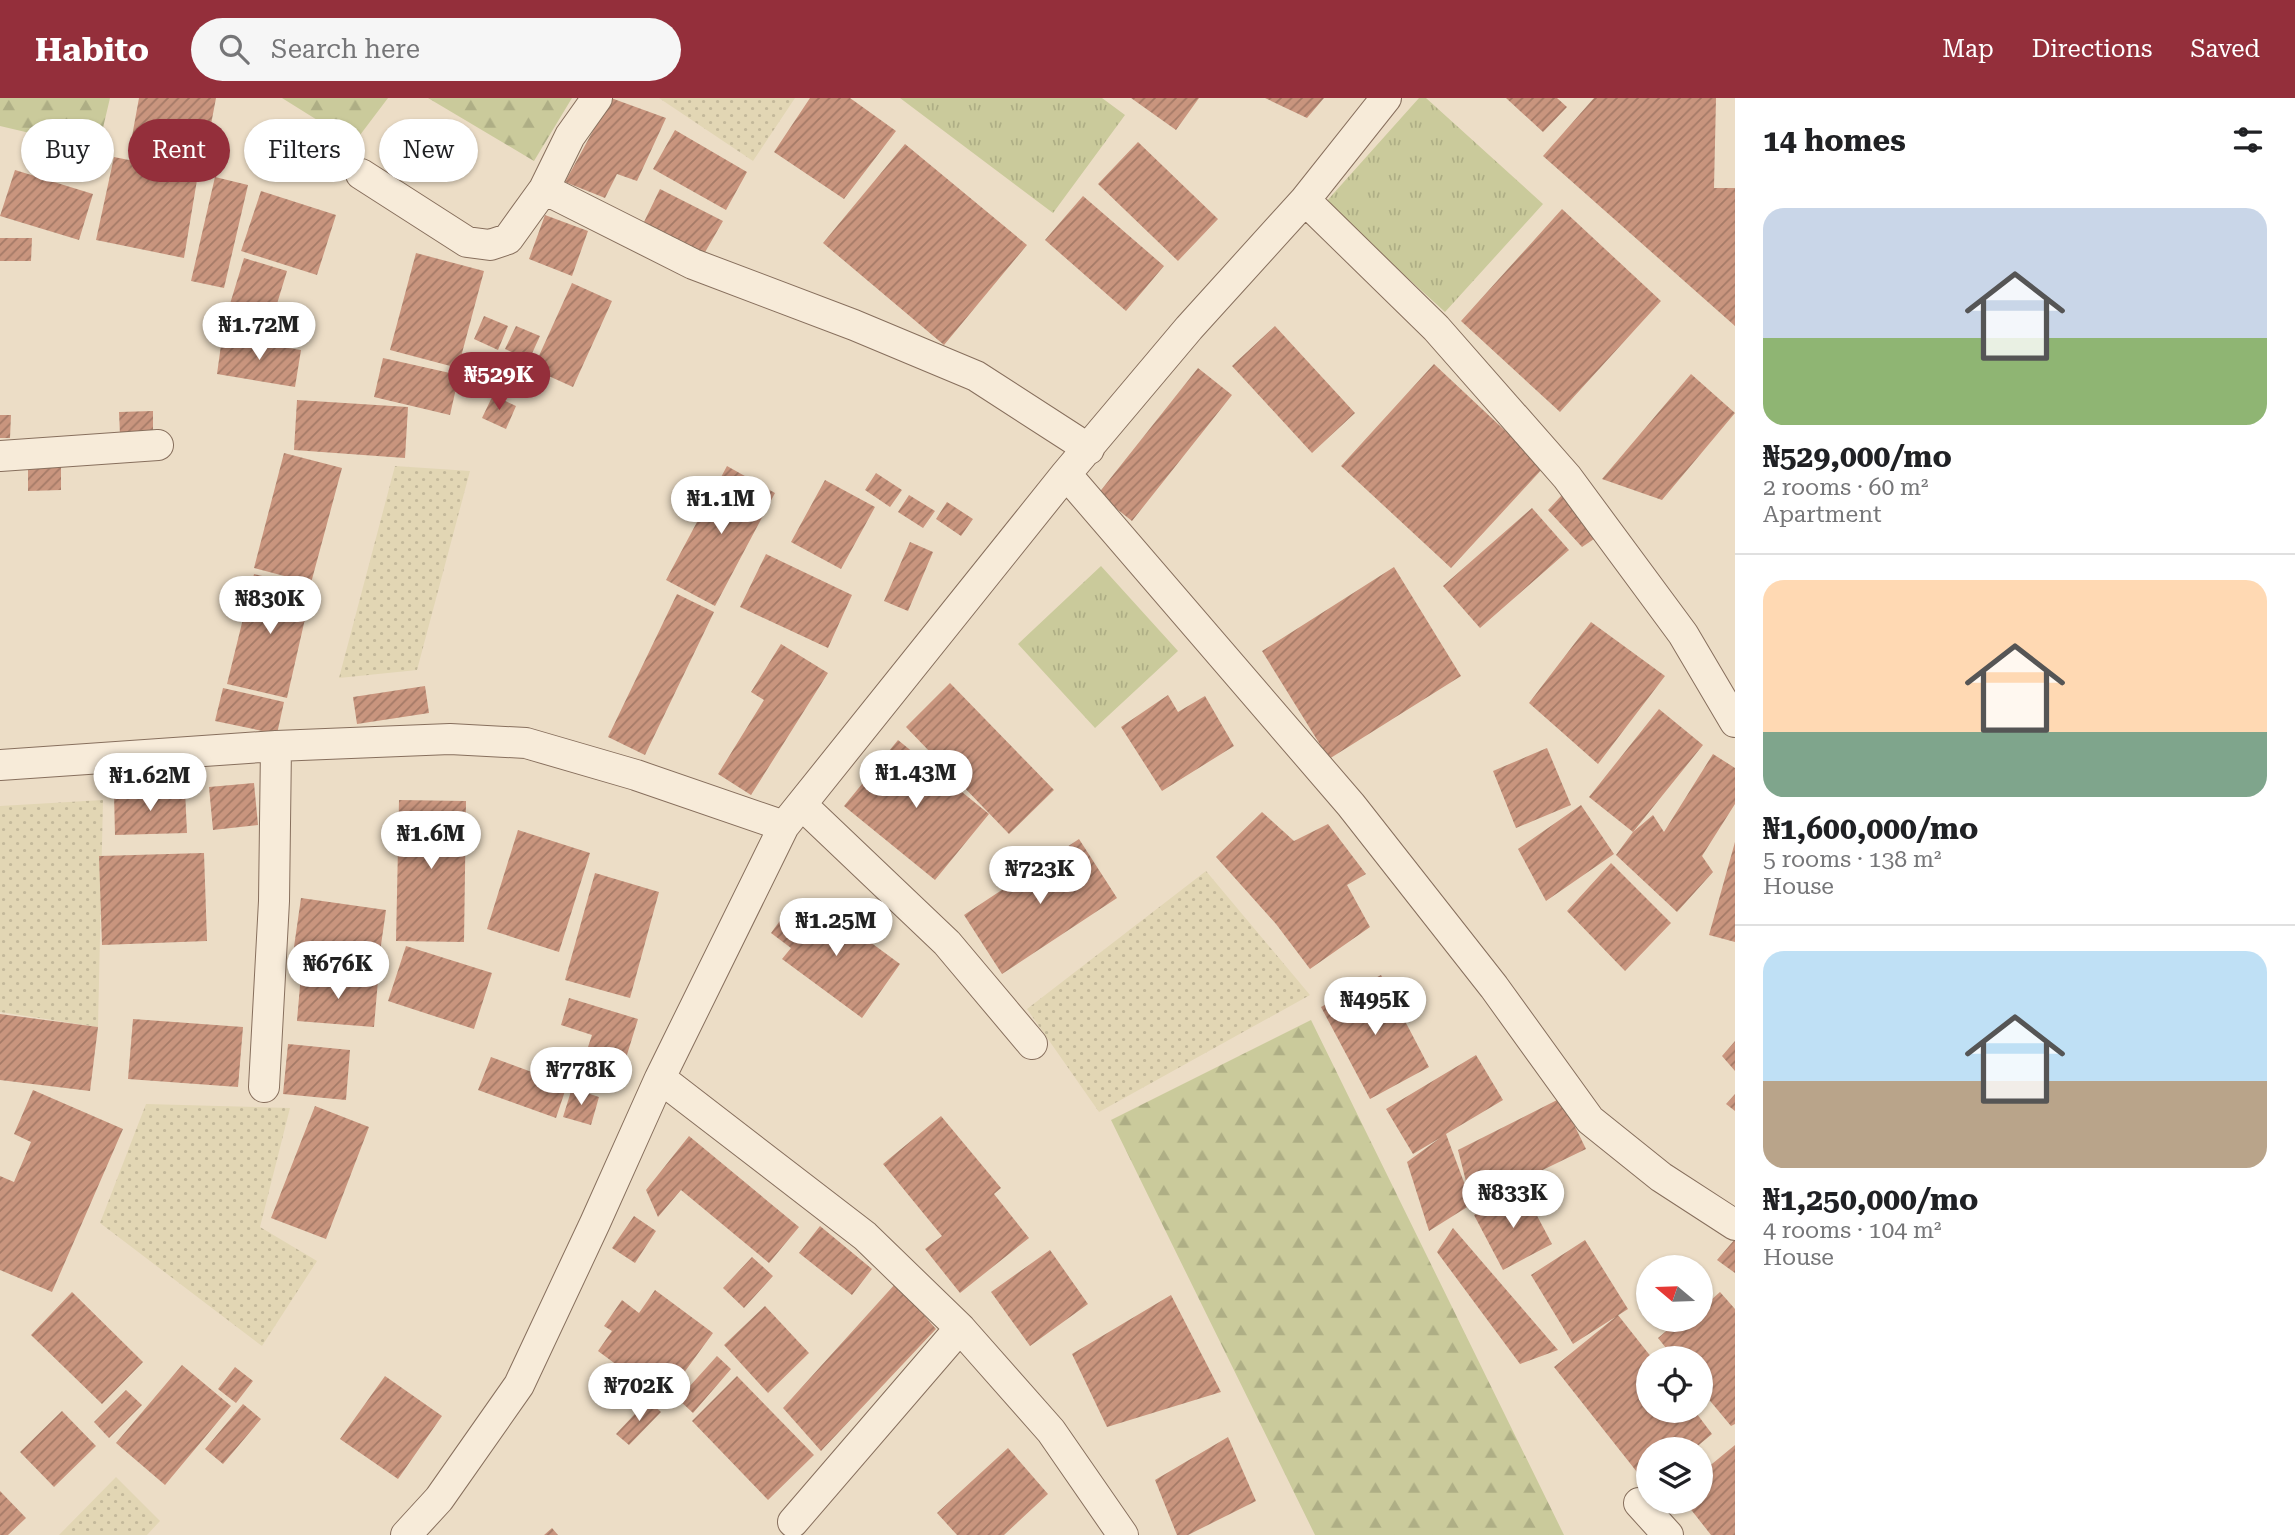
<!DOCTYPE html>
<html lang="en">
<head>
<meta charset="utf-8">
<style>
	:root { --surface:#fff; --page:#f6f6f6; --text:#202124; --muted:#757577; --line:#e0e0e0; --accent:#942f3b }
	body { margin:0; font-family:"Roboto Serif",serif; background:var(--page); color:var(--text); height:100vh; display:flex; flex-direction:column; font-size:26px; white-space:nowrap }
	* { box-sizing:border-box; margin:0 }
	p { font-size:23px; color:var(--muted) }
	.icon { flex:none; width:38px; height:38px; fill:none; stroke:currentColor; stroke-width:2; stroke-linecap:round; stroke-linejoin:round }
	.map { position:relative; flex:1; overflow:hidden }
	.sheet { display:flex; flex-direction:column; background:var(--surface); width:560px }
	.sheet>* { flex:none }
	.banner { position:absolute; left:21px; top:21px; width:665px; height:63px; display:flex; gap:14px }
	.needle { width:46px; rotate:289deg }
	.fabs { position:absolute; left:1636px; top:1157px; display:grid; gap:14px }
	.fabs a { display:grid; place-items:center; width:77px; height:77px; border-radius:50%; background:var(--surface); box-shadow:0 2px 5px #0004; font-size:35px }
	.price { position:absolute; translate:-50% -60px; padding:0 16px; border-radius:24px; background:#fff; color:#222; font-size:23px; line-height:46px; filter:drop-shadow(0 2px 4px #0008) }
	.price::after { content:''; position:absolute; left:50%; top:42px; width:21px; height:16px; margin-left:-10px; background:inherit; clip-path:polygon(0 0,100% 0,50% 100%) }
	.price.on { background:var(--accent); color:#fff }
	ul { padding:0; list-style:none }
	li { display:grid; align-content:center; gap:14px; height:371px; padding:0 28px }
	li+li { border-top:2px solid var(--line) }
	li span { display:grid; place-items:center; height:217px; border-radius:21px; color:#555 }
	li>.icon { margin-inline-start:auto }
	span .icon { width:126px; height:126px; fill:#fffc; stroke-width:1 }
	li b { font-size:30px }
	h2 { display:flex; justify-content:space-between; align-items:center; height:84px; padding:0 28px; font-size:30px }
	.tag { padding:0 24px; border-radius:32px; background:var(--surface); box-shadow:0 2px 5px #0004; font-size:24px; line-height:63px }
	.tag.on { background:var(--accent); color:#fff }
	header { display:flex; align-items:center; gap:42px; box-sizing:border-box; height:98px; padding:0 35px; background:var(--accent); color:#fff }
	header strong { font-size:33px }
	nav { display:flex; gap:38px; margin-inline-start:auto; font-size:24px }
	.search { width:490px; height:63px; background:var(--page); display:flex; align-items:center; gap:18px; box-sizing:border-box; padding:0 24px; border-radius:38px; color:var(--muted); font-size:26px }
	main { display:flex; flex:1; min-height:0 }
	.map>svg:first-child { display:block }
</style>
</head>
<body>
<header>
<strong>Habito</strong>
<div class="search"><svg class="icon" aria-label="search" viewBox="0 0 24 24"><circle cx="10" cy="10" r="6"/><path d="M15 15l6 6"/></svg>Search here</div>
<nav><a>Map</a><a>Directions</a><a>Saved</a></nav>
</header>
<main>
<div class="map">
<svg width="1735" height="1437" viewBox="0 0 1735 1437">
	<defs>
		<pattern id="farmland-dots" width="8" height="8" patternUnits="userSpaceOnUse" patternTransform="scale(1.75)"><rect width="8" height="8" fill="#e2d6b4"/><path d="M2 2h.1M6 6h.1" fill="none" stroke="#c3b89a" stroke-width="1.8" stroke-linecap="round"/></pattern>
		<pattern id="grass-tufts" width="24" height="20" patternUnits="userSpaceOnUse" patternTransform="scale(1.75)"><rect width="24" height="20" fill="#caca9b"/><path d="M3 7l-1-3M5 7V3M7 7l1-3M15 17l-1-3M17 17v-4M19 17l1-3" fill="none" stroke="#aeae85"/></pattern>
		<pattern id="forest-firs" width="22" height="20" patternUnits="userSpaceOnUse" patternTransform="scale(1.75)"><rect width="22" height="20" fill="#caca9b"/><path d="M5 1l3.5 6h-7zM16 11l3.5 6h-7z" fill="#aeae85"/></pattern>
		<pattern id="building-hatch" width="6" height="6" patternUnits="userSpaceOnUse" patternTransform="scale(1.75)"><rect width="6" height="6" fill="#c9957e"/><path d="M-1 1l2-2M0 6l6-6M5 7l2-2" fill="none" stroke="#a47a67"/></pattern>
	</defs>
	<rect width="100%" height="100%" fill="#ecddc6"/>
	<path fill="url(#farmland-dots)" d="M659 0H795L753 63Z
		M395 368 470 373 417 572 339 580Z
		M103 702 98 929 0 914V708Z
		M1206 773 1310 897 1099 1014 1027 911Z
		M146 1006 290 1010 260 1129 317 1163 262 1248 100 1125Z
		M116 1379 160 1423 147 1437H59Z"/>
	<path fill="url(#grass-tufts)" d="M900 0H1102L1125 17 1053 115Z
		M1419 0H1426L1543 106 1445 214 1325 105Z
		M1101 468 1178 553 1095 630 1018 546Z"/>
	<path fill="url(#forest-firs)" d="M0 0H110L98 51 0 28Z
		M282 0H388L354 45Z
		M428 0H572L534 63Z
		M1311 922 1564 1437H1315L1111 1022Z"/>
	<path fill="url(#building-hatch)" d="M139 0H216L205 58 131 44Z
		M611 0 666 20 637 83 617 76 605 100 565 84Z
		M810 0H850L896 33 844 101 774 54Z
		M1131 0H1199L1176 32Z
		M1265 0H1324L1307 20Z
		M1506 0H1557L1567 9 1543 34Z
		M1594 0H1716L1714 90H1735V228L1543 58Z
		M675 32 747 74 726 112 653 71Z
		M1138 44 1218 121 1178 163 1098 86Z
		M905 46 1027 147 944 247 823 145Z
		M114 59 198 76 184 160 96 142Z
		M15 72 93 96 79 142 0 118Z
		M215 79 248 87 224 190 191 183Z
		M660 91 723 123 704 156 644 124Z
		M261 93 336 117 317 177 241 153Z
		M1083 98 1164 168 1126 213 1045 142Z
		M1562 111 1661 203 1560 314 1461 223Z
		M545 117 588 133 572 178 529 161Z
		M0 140H32L31 163H0Z
		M416 155 484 173 458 270 390 252Z
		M244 160 287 173 269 232 226 219Z
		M572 185 612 203 573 289 533 271Z
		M484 218 508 228 498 252 474 241Z
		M516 228 540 238 529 262 505 251Z
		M1275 228 1355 315 1312 355 1232 268Z
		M222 240 301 252 295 289 217 276Z
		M498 258 522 269 511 292 487 281Z
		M383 260 459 277 450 317 374 299Z
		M1434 266 1544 369 1451 470 1341 368Z
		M1198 270 1232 297 1132 423 1098 396Z
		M1691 276 1735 315 1662 402 1602 381Z
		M493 297 516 308 506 331 482 320Z
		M297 302 408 309 405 360 294 352Z
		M153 313V336L120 337 119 314Z
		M0 317H11L10 340H0Z
		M284 355 342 370 311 485 254 470Z
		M727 368 775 395 715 508 666 482Z
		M61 369V392L28 393V370Z
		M876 375 902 392 890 409 865 392Z
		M825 382 875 409 841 471 791 444Z
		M909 397 935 413 923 430 898 414Z
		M1562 397 1597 439 1582 449 1548 412Z
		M947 404 973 421 961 438 936 421Z
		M1532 410 1569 452 1480 530 1443 488Z
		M910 444 933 454 908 513 884 503Z
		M766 456 852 497 828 550 740 509Z
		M1394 469 1461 578 1329 661 1262 553Z
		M254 476 312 490 287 600 227 586Z
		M677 496 714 514 645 657 608 639Z
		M1591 524 1665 578 1598 666 1529 605Z
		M781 546 828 575 751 697 718 676 764 602 751 594Z
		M950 585 1054 692 1009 736 906 629Z
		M425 588 429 615 357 626 353 599Z
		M223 590 284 604 277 636 215 623Z
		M1168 597 1178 614 1205 598 1234 648 1162 693 1121 629Z
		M1659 611 1703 647 1633 734 1589 699Z
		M898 642 989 716 935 782 844 708Z
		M1547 650 1571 707 1516 730 1493 673Z
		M1713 656 1735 670V706L1702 758 1713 774 1677 814 1616 757 1633 734 1653 717 1664 734Z
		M254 685 258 727 213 732 209 689Z
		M185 692 187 735 115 737 114 695Z
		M399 702 466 703 464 844 396 843Z
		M1581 707 1614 756 1546 803 1518 751Z
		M1262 714 1294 743 1328 726 1366 776 1347 787 1370 829 1310 871 1276 826 1216 759Z
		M518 732 590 755 559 854 487 831Z
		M1079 741 1117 800 1002 876 964 817Z
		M1735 744V844L1709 837Z
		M204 755 207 843 102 847 99 758Z
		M1611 765 1671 825 1625 873 1567 813Z
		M595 775 659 794 630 900 565 882Z
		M301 800 386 812 378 868 293 856Z
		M817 805 900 866 862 920 782 861 791 850 771 835 790 809 805 821Z
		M406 848 492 875 474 931 388 903Z
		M301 876 378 882 374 929 297 923Z
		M1381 877 1429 969 1370 1001 1321 909Z
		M569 900 638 921 622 973 584 961 592 937 561 927Z
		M0 916 98 929 90 993 0 982Z
		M133 921 243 929 238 989 128 981Z
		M1735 943V973L1722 958Z
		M288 946 350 952 346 1002 283 996Z
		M1476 957 1503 1002 1446 1036 1471 1103 1458 1052 1561 1000 1586 1051 1472 1106 1429 1133 1407 1064 1440 1040 1413 1056 1386 1011Z
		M491 959 567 987 556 1020 478 992Z
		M572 990 599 999 591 1027 563 1019Z
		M33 992 123 1031 52 1194 0 1172V1078L14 1084 31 1044 14 1036Z
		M1735 996V1013L1726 1006Z
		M315 1008 369 1029 326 1141 271 1120Z
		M941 1018 1001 1090 994 1096 1029 1140 960 1195 925 1151 942 1138 883 1066Z
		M689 1038 799 1129 769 1165 681 1092 658 1119 646 1092Z
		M1523 1091 1552 1146 1503 1172 1474 1117Z
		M634 1118 656 1133 635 1165 612 1150Z
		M820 1128 872 1171 852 1197 799 1155Z
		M1453 1130 1558 1252 1520 1266 1437 1154Z
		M1735 1141V1175L1717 1162Z
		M1585 1142 1628 1211 1573 1246 1531 1177Z
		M1050 1152 1088 1206 1030 1248 991 1194Z
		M752 1159 773 1178 744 1210 723 1190Z
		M896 1185 936 1231 821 1353 783 1310Z
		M655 1192 713 1235 664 1302 598 1253 612 1233 604 1228 622 1202 639 1215Z
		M72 1194 143 1264 102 1306 31 1237Z
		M1720 1194 1735 1211V1326L1731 1328 1701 1292V1260H1674L1658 1240 1679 1222H1701V1211Z
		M1171 1197 1221 1294 1107 1329 1072 1256Z
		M765 1208 809 1255 768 1295 724 1247Z
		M1618 1217 1652 1260H1648V1312H1694L1712 1336 1694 1351H1648V1388L1554 1269Z
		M717 1258 731 1271 693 1315 678 1301Z
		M182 1267 231 1308 165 1387 116 1345Z
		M235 1269 253 1283 236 1305 218 1291Z
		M385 1278 442 1318 398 1381 340 1341Z
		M737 1278 814 1357 768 1402 692 1323Z
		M126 1292 142 1307 109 1340 94 1324Z
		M648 1302 661 1314 629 1347 616 1336Z
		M243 1306 261 1321 223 1366 205 1351Z
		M62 1313 96 1348 54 1389 20 1354Z
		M1228 1339 1256 1403 1188 1437H1177L1155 1382Z
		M1735 1347V1437H1711L1685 1404H1701V1375Z
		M1008 1350 1048 1396 1004 1437H957L937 1415Z
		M0 1393 26 1420 8 1437H0Z
		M552 1430 558 1437H544Z"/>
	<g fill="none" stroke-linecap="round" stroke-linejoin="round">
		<g stroke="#876f5d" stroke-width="32">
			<path id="street" d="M361 76 467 144 490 147 508 141 544 91 570 38 597 0
				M544 91 693 166 854 227 976 278 1089 351
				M1305 102 1436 230 1567 379 1683 536 1735 624
				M0 358 158 347
				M1066 376 1351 707 1494 889 1590 1022 1661 1079 1735 1127
				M0 667 276 648 450 641 526 645 636 677 784 728
				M802 707 947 845 1032 946
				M660 980 865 1138 960 1230 1051 1333 1123 1437
				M264 989 274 803 276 648
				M1639 1405 1668 1437
				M793 1424 960 1230
				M406 1437 439 1401 519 1287 595 1125 660 980 784 728 1066 376 1189 230 1305 102 1386 0"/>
		</g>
		<use href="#street" stroke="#f7ebd9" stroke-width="30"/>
	</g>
</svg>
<div class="fabs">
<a><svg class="needle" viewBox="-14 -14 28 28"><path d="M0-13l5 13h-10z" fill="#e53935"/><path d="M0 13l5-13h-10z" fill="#757577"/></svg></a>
<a><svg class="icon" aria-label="locate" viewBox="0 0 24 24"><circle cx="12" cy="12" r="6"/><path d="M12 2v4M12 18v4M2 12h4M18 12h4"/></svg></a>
<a><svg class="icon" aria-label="layers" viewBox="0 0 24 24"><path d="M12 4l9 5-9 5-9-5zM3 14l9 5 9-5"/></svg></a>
</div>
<b class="price" style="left:259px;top:264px">₦1.72M</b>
<b class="price on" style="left:499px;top:314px">₦529K</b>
<b class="price" style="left:721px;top:438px">₦1.1M</b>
<b class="price" style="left:270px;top:538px">₦830K</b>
<b class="price" style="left:916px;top:712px">₦1.43M</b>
<b class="price" style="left:150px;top:715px">₦1.62M</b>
<b class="price" style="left:431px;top:773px">₦1.6M</b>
<b class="price" style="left:1040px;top:808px">₦723K</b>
<b class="price" style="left:836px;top:860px">₦1.25M</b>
<b class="price" style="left:338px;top:903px">₦676K</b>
<b class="price" style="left:1375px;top:939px">₦495K</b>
<b class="price" style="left:581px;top:1009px">₦778K</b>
<b class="price" style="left:1513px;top:1132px">₦833K</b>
<b class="price" style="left:639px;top:1325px">₦702K</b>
<div class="banner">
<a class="tag">Buy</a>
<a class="tag on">Rent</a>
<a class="tag">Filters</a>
<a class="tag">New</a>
</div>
</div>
<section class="sheet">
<h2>14 homes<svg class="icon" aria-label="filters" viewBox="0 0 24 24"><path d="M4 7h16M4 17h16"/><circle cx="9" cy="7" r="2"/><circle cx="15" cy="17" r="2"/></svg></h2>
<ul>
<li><span style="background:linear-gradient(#c9d6e8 60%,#8fb573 0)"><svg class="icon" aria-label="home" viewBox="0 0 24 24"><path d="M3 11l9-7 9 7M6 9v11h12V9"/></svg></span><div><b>₦529,000/mo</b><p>2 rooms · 60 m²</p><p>Apartment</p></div></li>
<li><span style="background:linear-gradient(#ffd9b3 70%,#7fa58c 0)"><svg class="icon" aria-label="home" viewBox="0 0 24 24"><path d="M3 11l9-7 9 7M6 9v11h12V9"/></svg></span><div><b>₦1,600,000/mo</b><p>5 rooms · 138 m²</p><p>House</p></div></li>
<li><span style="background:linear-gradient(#bfe0f5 60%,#b9a48a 0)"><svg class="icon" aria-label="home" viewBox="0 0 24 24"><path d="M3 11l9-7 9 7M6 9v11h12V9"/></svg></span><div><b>₦1,250,000/mo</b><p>4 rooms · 104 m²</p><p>House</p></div></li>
</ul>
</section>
</main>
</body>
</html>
